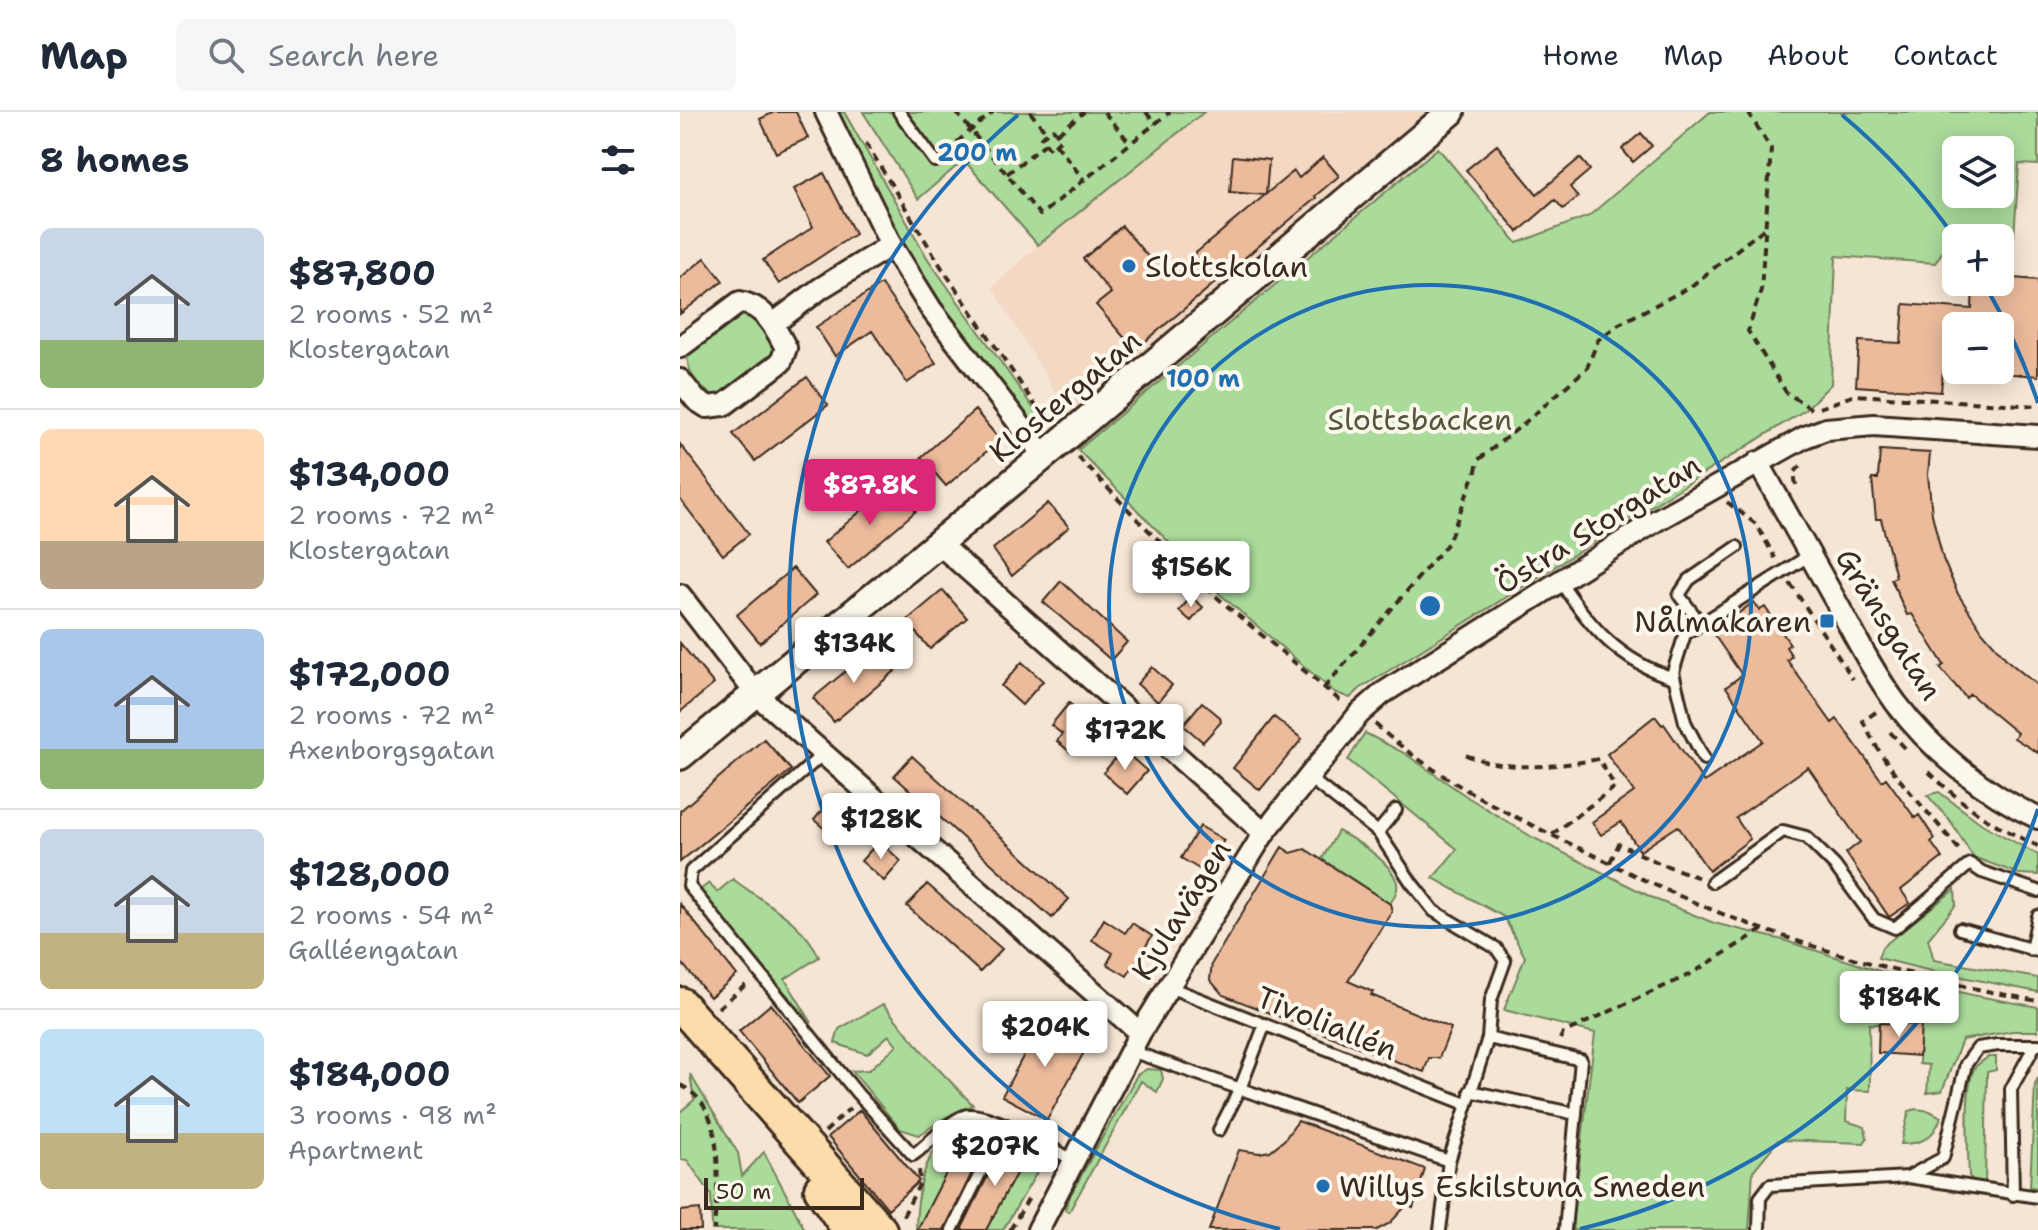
<!DOCTYPE html>
<html lang="en">
<head>
<meta charset="utf-8">
<style>
	:root { --surface:#fff; --page:#f6f6f7; --text:#1f2937; --muted:#747a83; --line:#e0e1e3; --accent:#db2777 }
	body { margin:0; font-family:"Shantell Sans",sans-serif; background:var(--page); color:var(--text); height:100vh; display:flex; flex-direction:column; font-size:30px; white-space:nowrap }
	* { box-sizing:border-box; margin:0 }
	p { font-size:26px; color:var(--muted) }
	.icon { flex:none; width:44px; height:44px; fill:none; stroke:currentColor; stroke-width:2; stroke-linecap:round; stroke-linejoin:round }
	.map { position:relative; flex:1; overflow:hidden }
	.sheet { display:flex; flex-direction:column; background:var(--surface); width:680px }
	.sheet>* { flex:none }
	.tools { position:absolute; left:1262px; top:24px; display:grid; gap:16px }
	.tools a { display:grid; place-items:center; width:72px; height:72px; border-radius:12px; background:var(--surface); box-shadow:0 4px 20px #0003; font-size:40px }
	.scale { position:absolute; left:24px; bottom:20px; width:160px; box-sizing:border-box; padding-left:8px; border:4px solid #3b2a1e; border-top:0; font-size:22px; line-height:28px; white-space:nowrap; color:#3b2a1e; -webkit-text-stroke:6px #fbf7ec; paint-order:stroke }
	.price { position:absolute; translate:-50% -68px; padding:0 18px; border-radius:8px; background:#fff; color:#222; font-size:26px; line-height:52px; filter:drop-shadow(0 2px 4px #0008) }
	.price::after { content:''; position:absolute; left:50%; top:48px; width:24px; height:18px; margin-left:-12px; background:inherit; clip-path:polygon(0 0,100% 0,50% 100%) }
	.price.on { background:var(--accent); color:#fff }
	ul { padding:0; list-style:none }
	li { display:flex; align-items:center; gap:24px; height:200px; padding:0 40px }
	li+li { border-top:2px solid var(--line) }
	li span { display:grid; place-items:center; flex:none; width:224px; height:160px; border-radius:12px; color:#555 }
	li>.icon { margin-inline-start:auto }
	span .icon { width:96px; height:96px; fill:#fffc; stroke-width:1 }
	li b { font-size:34px }
	h2 { display:flex; justify-content:space-between; align-items:center; height:96px; padding:0 40px; font-size:34px }
	header { display:flex; align-items:center; gap:48px; box-sizing:border-box; height:112px; padding:0 40px; background:var(--surface); border-bottom:2px solid var(--line) }
	header strong { font-size:38px }
	nav { display:flex; gap:44px; margin-inline-start:auto; font-size:28px }
	.search { width:560px; height:72px; background:var(--page); display:flex; align-items:center; gap:20px; box-sizing:border-box; padding:0 28px; border-radius:12px; color:var(--muted); font-size:30px }
	main { display:flex; flex:1; min-height:0 }
	.map>svg:first-child { display:block }
</style>
</head>
<body>
<header>
<strong>Map</strong>
<div class="search"><svg class="icon" aria-label="search" viewBox="0 0 24 24"><circle cx="10" cy="10" r="6"/><path d="M15 15l6 6"/></svg>Search here</div>
<nav><a>Home</a><a>Map</a><a>About</a><a>Contact</a></nav>
</header>
<main>
<section class="sheet">
<h2>8 homes<svg class="icon" aria-label="filters" viewBox="0 0 24 24"><path d="M4 7h16M4 17h16"/><circle cx="9" cy="7" r="2"/><circle cx="15" cy="17" r="2"/></svg></h2>
<ul>
<li><span style="background:linear-gradient(#c9d6e8 70%,#8fb573 0)"><svg class="icon" aria-label="home" viewBox="0 0 24 24"><path d="M3 11l9-7 9 7M6 9v11h12V9"/></svg></span><div><b>$87,800</b><p>2 rooms · 52 m²</p><p>Klostergatan</p></div></li>
<li><span style="background:linear-gradient(#ffd9b3 70%,#b9a48a 0)"><svg class="icon" aria-label="home" viewBox="0 0 24 24"><path d="M3 11l9-7 9 7M6 9v11h12V9"/></svg></span><div><b>$134,000</b><p>2 rooms · 72 m²</p><p>Klostergatan</p></div></li>
<li><span style="background:linear-gradient(#a9c7e8 75%,#8fb573 0)"><svg class="icon" aria-label="home" viewBox="0 0 24 24"><path d="M3 11l9-7 9 7M6 9v11h12V9"/></svg></span><div><b>$172,000</b><p>2 rooms · 72 m²</p><p>Axenborgsgatan</p></div></li>
<li><span style="background:linear-gradient(#c9d6e8 65%,#c2b280 0)"><svg class="icon" aria-label="home" viewBox="0 0 24 24"><path d="M3 11l9-7 9 7M6 9v11h12V9"/></svg></span><div><b>$128,000</b><p>2 rooms · 54 m²</p><p>Galléengatan</p></div></li>
<li><span style="background:linear-gradient(#bfe0f5 65%,#c2b280 0)"><svg class="icon" aria-label="home" viewBox="0 0 24 24"><path d="M3 11l9-7 9 7M6 9v11h12V9"/></svg></span><div><b>$184,000</b><p>3 rooms · 98 m²</p><p>Apartment</p></div></li>
</ul>
</section>
<div class="map">
<svg width="1358" height="1118" viewBox="0 0 1358 1118">
	<rect width="100%" height="100%" fill="#f6e5d4"/>
	<filter id="ink" filterUnits="userSpaceOnUse"><feTurbulence type="fractalNoise" baseFrequency=".0125" numOctaves="2"/><feDisplacementMap in="SourceGraphic" scale="16" xChannelSelector="R" yChannelSelector="G"/><feConvolveMatrix kernelMatrix="1 2 1 2 8 2 1 2 1" color-interpolation-filters="sRGB"/></filter>
	<g filter="url(#ink)">
		<path fill="#f3d8c3" d="M524 0H745L389 302 312 175 358 133Z"/>
		<path fill="#abdb9b" stroke="#73825c" stroke-width="2" fill-rule="evenodd" d="M155 0H164L248 147 361 307 352 314 282 227 212 117Z
			M183 0H524L358 133 284 48 238 87Z
			M1030 0H1358V53L1339 52 1334 125 1309 121 1295 110 1287 116 1295 126H1276V131L1265 136 1255 151 1156 144 1151 272 1125 298 681 576 670 586 654 580 541 483 398 338 758 36 837 131 909 104ZM1276 38H1320V82H1276Z
			M57 201H69L78 211 95 237C84 260 58 274 37 285 17 276 7 261 7 240Z
			M685 621 724 641 789 686 852 725 977 788 1034 811 1103 828 1215 864 1292 883 1358 895V919H1333L1282 928 1262 979 1247 981 1249 953 1239 952 1240 914 1189 912 1190 979 1167 978 1166 1009 1185 1015 1187 1026 1184 1031 1098 1028 1073 1059 1069 1118H891L915 921 824 898 845 845 824 805 753 766 777 737 668 648Z
			M1259 680 1302 712 1358 743V763L1339 762 1293 745 1272 711 1247 683Z
			M658 719C677 729 708 747 716 768 720 776 714 785 710 792L642 747Z
			M53 767C82 790 124 809 139 845L105 867 132 911 51 820 20 778 29 771 37 780Z
			M1275 777 1276 793 1248 827 1254 848 1358 866V880L1247 858 1198 846 1202 835Z
			M203 892 248 946 293 993 265 1006 239 1023 220 1017 172 959 189 958 217 933 209 923 187 942 155 931 159 917Z
			M1308 945H1316V958L1307 960 1305 1073 1295 1071 1289 1064C1288 1041 1284 975 1294 957 1297 952 1303 949 1308 945Z
			M467 957 481 958 483 967 477 980 461 969 389 1100 385 1098 391 1082 457 963Z
			M10 962 58 1041 62 1064 84 1040 125 1118H32L31 1082 7 1048 0 1047V1000L14 988Z
			M1358 966V1076L1350 1075 1355 973Z
			M1236 997 1250 999 1261 1005C1254 1026 1242 1032 1221 1032L1229 999Z
			M293 1011 237 1118H236C237 1075 245 1023 293 1011Z
			M335 1026 362 1042 363 1050 323 1118H306L347 1041 331 1033Z"/>
		<path fill="#ecbb9c" stroke="#3b2a1e" stroke-width="2" d="M94 0H116L128 26 96 41 80 7Z
			M961 21 972 34 953 50 942 37Z
			M817 33 857 82 900 46 910 58 890 75 898 85 883 97 875 88 838 120 786 58Z
			M553 44 589 48 586 82 614 59 619 66 643 45 659 64 635 84 636 86 455 238 416 193 431 181 403 147 442 114 486 166 585 83 550 80Z
			M144 61 175 122 99 172 83 148 133 115 114 77Z
			M25 146 43 169 0 202V166Z
			M1320 165 1358 168V264L1320 261V214H1276V258H1263L1261 280 1176 274 1179 229 1221 231 1224 192 1292 197 1293 170H1320Z
			M201 172 256 251 227 271 192 219 155 244 136 215Z
			M127 265 148 293 75 349 53 322Z
			M295 298 320 328 266 374 241 345Z
			M0 332 69 422 43 443 0 387Z
			M1200 338 1250 341 1248 363 1252 402 1263 447 1278 482 1302 519 1328 549 1358 574V641L1334 626 1337 621 1290 582 1286 586 1260 556 1264 553 1232 502 1227 503 1211 467 1216 465 1201 407H1196L1192 367H1198Z
			M213 372 236 399 168 457 144 430Z
			M368 391 389 415 332 464 313 437Z
			M113 456 136 483 80 531 57 503Z
			M381 469 447 530 431 548 363 490Z
			M263 478 287 506 250 537 226 509Z
			M511 485 523 495 511 509 499 499Z
			M1074 490 1080 498 1085 495 1110 532 1106 535 1112 544 1107 548 1152 611 1157 607 1202 669 1206 666 1235 706 1239 703 1255 727 1251 730 1262 746 1221 778 1230 791 1209 805 1166 741 1180 730 1128 655 1056 706 1070 727 1029 759 998 714 960 739 941 710 921 723 912 710 954 680 927 642 975 604 982 613 984 612 1024 670 1083 629 1046 575 1062 563 1032 520Z
			M0 531 34 572 0 600Z
			M195 535 215 559 154 610 133 586Z
			M342 550 363 569 342 593 321 574Z
			M472 555 492 573 478 590 457 572Z
			M522 590 540 605 541 610 523 630 503 613Z
			M389 591 410 608 411 616 390 640 377 629 382 622 371 613Z
			M594 605 622 627 580 678 553 656Z
			M84 627 111 658 0 750V699Z
			M443 638 467 659 447 682 423 661Z
			M232 644 389 787 372 806 214 664Z
			M152 687 175 707 157 727 134 708Z
			M520 714 544 728 524 760 501 746Z
			M199 729 221 749 204 769 181 749Z
			M602 735 611 741 625 737 710 792 712 799 668 869 693 880 691 883 771 916 759 946H749L744 960 543 883 530 868 532 851Z
			M247 772 322 837 300 860 227 794Z
			M0 792 57 863 30 885 0 849Z
			M424 807 445 821 452 811 472 824 447 864 427 852 433 841 412 828Z
			M91 892 150 964 118 991 59 919Z
			M363 907 409 931 367 1008 322 984Z
			M1199 911 1241 913 1239 944 1198 941Z
			M180 998 239 1069 208 1097 148 1025Z
			M618 1009 745 1057 733 1096 727 1093 710 1111 697 1118H529L559 1038 579 1041 590 1039 604 1028Z
			M292 1011 311 1022 264 1118H237Z
			M325 1029 347 1041 306 1118H281Z
			M20 1097 21 1118H0V1099Z"/>
		<g fill="none" stroke-linecap="round" stroke-linejoin="round">
			<g stroke="#3b2a1e" stroke-width="16">
				<path id="service" d="M219 0 255 49
					M880 469C910 515 940 550 994 566
					M1021 512 999 483 1009 468 1057 435
					M144 641 11 759 9 774 177 981 233 1043C247 1033 269 1009 284 1004 305 996 373 1037 394 1049
					M1024 647 1005 610 993 560 1005 522 1130 443
					M628 665 698 720 731 770 754 799 816 836 825 849 811 888 808 926
					M698 720 716 698
					M1032 770 1103 719 1126 725 1155 754 1194 807 1215 816 1290 752 1302 760 1358 779
					M1280 817 1358 839
					M1351 838 1358 804
					M489 875 786 992
					M451 939 769 1049
					M790 979 896 1002
					M539 1018 560 977 585 912
					M1228 1065 1358 1085
					M1333 1083 1331 977 1355 933
					M272 1118 324 1013
					M760 1118 769 1049 808 926 901 948 885 1118
					M1079 1118 1080 1086 1090 1073 1228 1065 1263 1046 1286 952 1298 936 1318 933H1358"/>
			</g>
			<g stroke="#3b2a1e" stroke-width="26">
				<path id="minor" d="M146 0 211 133 251 197 364 344
					M93 212 141 176 211 133
					M0 235 60 190C85 194 96 217 106 236L101 250 44 293 27 295 16 288 0 268
					M1078 350C1105 398 1132 447 1159 495 1177 528 1194 561 1216 591 1251 638 1305 682 1358 706
					M258 431 584 721
					M0 483 77 583 460 921
					M358 1118 460 921 584 721 679 602 703 581 977 408 1125 325 1146 317 1194 313 1358 324"/>
			</g>
			<g stroke="#3b2a1e" stroke-width="32">
				<path id="tertiary" d="M0 644 364 344 771 0"/>
			</g>
			<g stroke="#3b2a1e" stroke-width="38">
				<path id="primary" d="M0 892 200 1118
					M141 1077 169 1118"/>
			</g>
			<path stroke="#3b2a1e" stroke-width="4" stroke-dasharray="8 6" stroke-linecap="butt" d="M276 0 360 103 490 0
				M350 0 367 21
				M424 0 450 31
				M466 0 475 12
				M1068 0 1091 37 1081 178 1068 219 1106 280 1134 299
				M373 17 381 27 370 37 361 25Z
				M378 21 404 0
				M186 31 262 156 368 312
				M376 32 404 68
				M266 39 313 0
				M327 62 366 31
				M1139 296 1175 283 1358 294
				M398 345 461 411 540 488 664 592
				M1116 373 1114 361 1124 350
				M1047 390 1077 413 1095 446
				M1110 471 1173 567
				M644 576 768 431 796 359 798 348 841 314 907 256 918 228 939 212 1010 175 1086 115
				M1196 600 1183 609C1206 660 1247 697 1281 740
				M695 612C750 663 829 703 897 735 932 752 966 770 1002 785 1113 834 1238 867 1358 889
				M1210 620 1226 637
				M786 643C828 660 876 655 919 647L935 675 871 723
				M1249 660C1285 695 1312 713 1358 734
				M930 750 939 732 979 751 1020 766
				M38 896 68 871
				M880 927 883 921 1011 862 1085 816
				M0 973C49 995 37 1074 34 1118
				M145 1020 170 996
				M223 1104 240 1071 239 1057
				M330 1118 349 1086"/>
			<use href="#service" stroke="#fbf7ec" stroke-width="10"/>
			<use href="#minor" stroke="#fbf7ec" stroke-width="20"/>
			<use href="#tertiary" stroke="#fbf7ec" stroke-width="26"/>
			<use href="#primary" stroke="#fddcac" stroke-width="32"/>
		</g>
	</g>
	<g fill="none" stroke="#1f6fb2" stroke-width="4">
		<circle cx="750" cy="494" r="321"/>
		<path d="M1358 697A641 641 0 0 1 900 1117M600 1117A641 641 0 0 1 338 3M1162 3A641 641 0 0 1 1275 126M1305 173A641 641 0 0 1 1358 291"/>
	</g>
	<g fill="#1f6fb2" stroke="#fbf7ec" stroke-width="3">
		<circle cx="449" cy="154" r="8"/>
		<rect x="1139" y="501" width="16" height="16" rx="4"/>
		<circle cx="643" cy="1074" r="8"/>
	</g>
	<g text-anchor="middle" dominant-baseline="central" stroke-width="8" stroke-linejoin="round" paint-order="stroke">
		<g font-size="30" fill="#3b2a1e" stroke="#fbf7ec" text-anchor="start">
			<text x="465" y="154">Slottskolan</text>
			<text x="1131" y="509" text-anchor="end">Nålmakaren</text>
			<text x="659" y="1074">Willys Eskilstuna Smeden</text>
		</g>
		<g font-size="30" fill="#3b2a1e" stroke="#fbf7ec">
			<text transform="translate(385 284) rotate(-40)">Klostergatan</text>
			<text transform="translate(918 412) rotate(-32)">Östra Storgatan</text>
			<text transform="translate(1209 512) rotate(58)">Gränsgatan</text>
			<text transform="translate(501 798) rotate(-58)">Kjulavägen</text>
			<text transform="translate(647 911) rotate(22)">Tivoliallén</text>
		</g>
		<g font-size="30" fill="#57563d" stroke="#fbf7ec">
			<text x="740" y="307">Slottsbacken</text>
		</g>
	</g>
	<circle cx="750" cy="494" r="12" fill="#1f6fb2" stroke="#fbf7ec" stroke-width="4"/>
	<g font-size="24" text-anchor="middle" font-weight="bold" fill="#1f6fb2" stroke="#fbf7ec" stroke-width="8" stroke-linejoin="round" paint-order="stroke">
		<text x="297" y="49">200 m</text>
		<text x="523" y="275">100 m</text>
	</g>
</svg>
<div class="tools">
<a><svg class="icon" aria-label="layers" viewBox="0 0 24 24"><path d="M12 4l9 5-9 5-9-5zM3 14l9 5 9-5"/></svg></a>
<a>+</a>
<a>−</a>
</div>
<div class="scale">50 m</div>
<b class="price on" style="left:190px;top:415px">$87.8K</b>
<b class="price" style="left:511px;top:497px">$156K</b>
<b class="price" style="left:174px;top:573px">$134K</b>
<b class="price" style="left:445px;top:660px">$172K</b>
<b class="price" style="left:201px;top:749px">$128K</b>
<b class="price" style="left:1219px;top:927px">$184K</b>
<b class="price" style="left:365px;top:957px">$204K</b>
<b class="price" style="left:315px;top:1076px">$207K</b>
</div>
</main>
</body>
</html>
